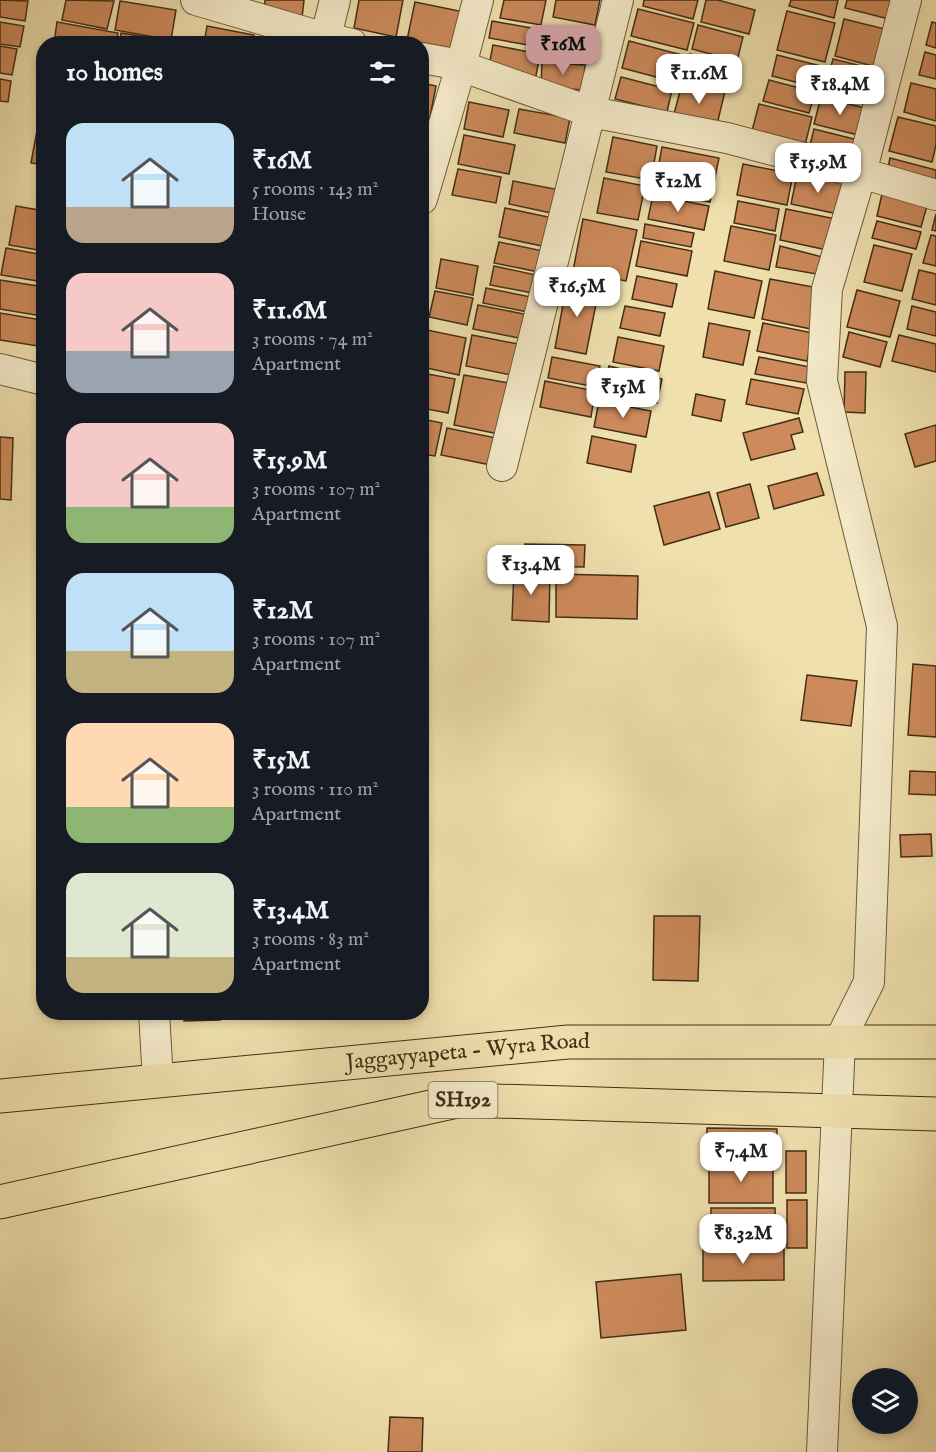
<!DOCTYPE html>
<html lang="en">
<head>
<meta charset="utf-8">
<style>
	:root { --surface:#171b24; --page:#20242c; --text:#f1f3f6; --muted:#9ea1a6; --accent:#c59692 }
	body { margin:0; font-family:"IM FELL English",serif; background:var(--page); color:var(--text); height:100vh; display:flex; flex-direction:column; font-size:22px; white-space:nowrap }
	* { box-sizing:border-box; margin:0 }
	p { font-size:20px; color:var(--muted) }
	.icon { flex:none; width:33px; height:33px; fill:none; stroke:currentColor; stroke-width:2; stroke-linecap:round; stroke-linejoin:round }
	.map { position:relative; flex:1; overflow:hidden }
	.drawer { position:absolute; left:36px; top:36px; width:393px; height:984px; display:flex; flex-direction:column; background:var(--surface); border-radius:24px; box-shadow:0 3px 9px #0003 }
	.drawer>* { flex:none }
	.fabs { position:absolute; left:852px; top:1368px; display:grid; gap:12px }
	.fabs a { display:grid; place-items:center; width:66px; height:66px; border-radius:50%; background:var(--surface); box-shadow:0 3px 9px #0003; font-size:30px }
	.price { position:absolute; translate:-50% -51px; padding:0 14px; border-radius:12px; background:#fff; color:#222; font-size:20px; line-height:39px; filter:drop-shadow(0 2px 3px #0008) }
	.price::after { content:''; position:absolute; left:50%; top:36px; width:18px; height:14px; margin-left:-9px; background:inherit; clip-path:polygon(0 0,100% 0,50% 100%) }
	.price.on { background:var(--accent); color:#111 }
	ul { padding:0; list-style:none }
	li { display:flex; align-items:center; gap:18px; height:150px; padding:0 30px }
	li span { display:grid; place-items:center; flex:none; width:168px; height:120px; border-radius:18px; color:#555 }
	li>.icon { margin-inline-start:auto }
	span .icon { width:72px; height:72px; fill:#fffc; stroke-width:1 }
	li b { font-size:26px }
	h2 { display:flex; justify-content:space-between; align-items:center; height:72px; padding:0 30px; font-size:26px }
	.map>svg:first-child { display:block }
</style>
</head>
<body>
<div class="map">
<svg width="936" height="1452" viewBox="0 0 936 1452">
	<rect width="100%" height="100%" fill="#efe0ad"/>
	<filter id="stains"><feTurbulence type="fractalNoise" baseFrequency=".00333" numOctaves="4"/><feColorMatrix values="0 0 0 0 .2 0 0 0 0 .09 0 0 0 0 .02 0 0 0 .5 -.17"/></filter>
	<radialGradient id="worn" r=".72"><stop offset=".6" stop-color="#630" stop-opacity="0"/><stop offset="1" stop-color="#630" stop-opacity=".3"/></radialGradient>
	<path fill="#cd8a5b" stroke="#412e16" stroke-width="1.5" d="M0 0 28 1 25 21 0 17Z
		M66 0 114 1 107 29 62 20Z
		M265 0H304L302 18 264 13Z
		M359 0H403L396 37 354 28Z
		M504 0H546L541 25 500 18Z
		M556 0H600L595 25 553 17Z
		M644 0H698L693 19 643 6Z
		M706 0H718L755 10 749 34 701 22Z
		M791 0H838L834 18 789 6Z
		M847 0H898L893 20 845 8Z
		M120 1 176 10 171 40 115 30Z
		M415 2 469 13 462 50 407 40Z
		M638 9 694 23 687 50 631 36Z
		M787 11 835 23 825 62 777 50Z
		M844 19 889 30 880 68 835 56Z
		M492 21 543 30 539 47 489 38Z
		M0 22 24 26 20 47 0 44Z
		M57 22 118 33 116 44 54 43Z
		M932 22 936 23V48L926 45Z
		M698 25 743 37 737 61 692 49Z
		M207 26 254 35 252 44H204Z
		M555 27 597 36 593 60 550 51Z
		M121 33 171 41V44H120Z
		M257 37 296 44H256Z
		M629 41 682 55 675 82 622 68Z
		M493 45 540 54 535 81 488 71Z
		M0 46 17 49 12 75 0 73Z
		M925 52 936 55V79L919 75Z
		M690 54 729 64 724 84 685 74Z
		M777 55 825 67 819 88 772 76Z
		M833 59 874 69 865 104 824 93Z
		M542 62 585 65 583 90 541 87Z
		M621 77 672 90 667 112 615 99Z
		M0 79 11 81 8 102 0 101Z
		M683 80 725 91 716 129 673 118Z
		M769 80 815 92 809 113 763 101Z
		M422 83 436 86 429 122 422 120Z
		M911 83 936 89V121L904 112Z
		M821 97 865 108 858 135 814 124Z
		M469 102 509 110 503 137 464 129Z
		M759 104 812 117 805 145 752 131Z
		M519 109 570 118 565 143 514 133Z
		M898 117 936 126V145L932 162 889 151Z
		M39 120 44 121V165L31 163Z
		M814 129 858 140 853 160 809 149Z
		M464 135 515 145 509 174 458 164Z
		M613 137 657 146 651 180 606 172Z
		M662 147 719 158 710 202 654 191Z
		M890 158 936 170V184L887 172Z
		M743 164 793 174 787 205 737 195Z
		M458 169 501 177 496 203 452 195Z
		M797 175 844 183 838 214 791 204Z
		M604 178 645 186 638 220 597 213Z
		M513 181 560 190 556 214 509 204Z
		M882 194 927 206 921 227 877 216Z
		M653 195 709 206 704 230 648 219Z
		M738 201 779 209 775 231 734 223Z
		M16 206 44 211V251L9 245Z
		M505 208 553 218 547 247 499 237Z
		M786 209 841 220 832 251 780 240Z
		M936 214V231L932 230Z
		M583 219 637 230 626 281 573 271Z
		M877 221 921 232 916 249 872 238Z
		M645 224 694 233 691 247 643 238Z
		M731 226 776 235 769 270 724 261Z
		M931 235 936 236V266L923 263Z
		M641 241 692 251 687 276 636 266Z
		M499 242 543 251 539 272 494 263Z
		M874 245 912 254 902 291 864 282Z
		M780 246 826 258 822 275 776 267Z
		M6 248 44 255V282L1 275Z
		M441 259 478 266 473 295 436 288Z
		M494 266 536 275 533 293 490 285Z
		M919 270 936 274V305L912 299Z
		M715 271 762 281 754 318 708 309Z
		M637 276 677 284 672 307 632 299Z
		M770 279 824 289 816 330 762 319Z
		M0 280 44 287 41 316 0 309Z
		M567 283 599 289 586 354 555 348Z
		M486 288 531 297 528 312 483 303Z
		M857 290 900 301 890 337 847 327Z
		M435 291 473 298 467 325 429 317Z
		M478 305 524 314 519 338 473 329Z
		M625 306 665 313 660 336 620 328Z
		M912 306 936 312V336L907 329Z
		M0 313 42 320 38 346 0 340Z
		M709 323 750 331 743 365 703 357Z
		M763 323 813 333 807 361 757 351Z
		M422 329 466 338 459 375 422 367Z
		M849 332 887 342 880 367 843 357Z
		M472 335 518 344 511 375 466 366Z
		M899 335 936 344V372L892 361Z
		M618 337 664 346 659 371 613 362Z
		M552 357 600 366 596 387 548 378Z
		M759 357 810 367 806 383 755 374Z
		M609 366 662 379 657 403 603 391Z
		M845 372H866L865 413 844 412Z
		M422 373 455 379 448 413 422 408Z
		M464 375 514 384 504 435 454 425Z
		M751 379 804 389 798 414 746 404Z
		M545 381 595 391 591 417 540 407Z
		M696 394 725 400 721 421 692 415Z
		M599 401 651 411 646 437 594 427Z
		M799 418 803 432 791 435 795 449 751 460 743 433Z
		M422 419 442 423 435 456 422 454Z
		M936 425V461L915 467 905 434Z
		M447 428 501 439 496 466 441 455Z
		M592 436 636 445 631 472 587 463Z
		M0 437 13 438 11 500 0 499Z
		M817 473 824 495 774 509 768 486Z
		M750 484 759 518 726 527 717 493Z
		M709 492 720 529 664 545 654 506Z
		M525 544 585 545 584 567 524 566Z
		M514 569 550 571 549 622 512 620Z
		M556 574 638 576 637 619 556 617Z
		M913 664 936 666V737L908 735Z
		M807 675 857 681 851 726 801 720Z
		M910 771 936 772V795L909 794Z
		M931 834 932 856 901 857 900 835Z
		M654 916H700L698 981 653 980Z
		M81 1012H143V1019H81Z
		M184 1012H220V1020L184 1021Z
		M707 1128 777 1129 776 1161 706 1160Z
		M786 1151H806V1193H786Z
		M709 1163H773V1203H709Z
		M787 1200H807V1248H787Z
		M711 1208H775L776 1245H711Z
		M703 1249H784V1280L703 1281Z
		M681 1274 686 1330 601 1338 596 1282Z
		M390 1417 423 1418 422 1452H388Z"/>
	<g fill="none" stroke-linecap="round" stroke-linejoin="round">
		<g stroke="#6c5a3c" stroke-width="32">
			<path id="minor" d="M196 0 325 38 352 44
				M324 44 335 0
				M422 58 455 64 591 112 727 138 861 173 936 195
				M422 199 461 66 478 0
				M0 369 44 380
				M502 466 618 0
				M154 1012 158 1081
				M822 1452 840 1040 869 982 882 626 822 381 827 289 861 173 906 0"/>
		</g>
		<g stroke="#412e16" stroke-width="35">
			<g id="major">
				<path id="s1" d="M0 1096 568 1042H936"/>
				<path d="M0 1202 462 1100 936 1114"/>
			</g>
		</g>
		<use href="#minor" stroke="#f5ebca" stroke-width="30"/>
		<use href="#major" stroke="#efe0ad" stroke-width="33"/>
	</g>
	<g text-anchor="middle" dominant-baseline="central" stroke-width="4.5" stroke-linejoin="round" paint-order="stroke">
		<rect fill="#f5ebca" stroke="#77674c" stroke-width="1.5" x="428.5" y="1082" width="69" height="36" rx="4.5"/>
		<g font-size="21" font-weight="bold" fill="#412e16">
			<text x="463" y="1100">SH192</text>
		</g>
		<g font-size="22" fill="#412e16" stroke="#f5ebca">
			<text stroke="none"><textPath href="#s1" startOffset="470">Jaggayyapeta - Wyra Road</textPath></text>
		</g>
	</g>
	<rect width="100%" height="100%" filter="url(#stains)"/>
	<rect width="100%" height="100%" fill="url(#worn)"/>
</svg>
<div class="fabs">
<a><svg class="icon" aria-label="layers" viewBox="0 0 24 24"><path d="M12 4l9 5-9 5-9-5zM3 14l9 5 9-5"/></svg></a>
</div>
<b class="price on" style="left:563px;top:76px">₹16M</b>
<b class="price" style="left:699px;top:105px">₹11.6M</b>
<b class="price" style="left:840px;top:116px">₹18.4M</b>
<b class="price" style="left:818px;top:194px">₹15.9M</b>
<b class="price" style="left:678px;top:213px">₹12M</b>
<b class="price" style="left:577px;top:318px">₹16.5M</b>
<b class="price" style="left:623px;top:419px">₹15M</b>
<b class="price" style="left:531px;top:596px">₹13.4M</b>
<b class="price" style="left:741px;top:1183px">₹7.4M</b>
<b class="price" style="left:743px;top:1265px">₹8.32M</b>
<section class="drawer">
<h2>10 homes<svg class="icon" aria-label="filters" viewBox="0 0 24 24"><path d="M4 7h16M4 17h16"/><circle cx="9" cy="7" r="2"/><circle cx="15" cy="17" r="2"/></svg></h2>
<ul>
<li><span style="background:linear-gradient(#bfe0f5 70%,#b9a48a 0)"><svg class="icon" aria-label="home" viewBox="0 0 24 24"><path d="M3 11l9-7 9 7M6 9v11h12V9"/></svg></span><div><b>₹16M</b><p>5 rooms · 143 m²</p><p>House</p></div></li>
<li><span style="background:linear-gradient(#f6c9c9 65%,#9aa5b1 0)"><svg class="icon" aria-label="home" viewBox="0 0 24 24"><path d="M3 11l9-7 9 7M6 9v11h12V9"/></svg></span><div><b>₹11.6M</b><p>3 rooms · 74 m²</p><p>Apartment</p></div></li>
<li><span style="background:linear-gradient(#f6c9c9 70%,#8fb573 0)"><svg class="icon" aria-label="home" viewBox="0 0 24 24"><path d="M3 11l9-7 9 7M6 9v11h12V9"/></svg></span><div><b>₹15.9M</b><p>3 rooms · 107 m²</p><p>Apartment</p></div></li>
<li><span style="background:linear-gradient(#bfe0f5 65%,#c2b280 0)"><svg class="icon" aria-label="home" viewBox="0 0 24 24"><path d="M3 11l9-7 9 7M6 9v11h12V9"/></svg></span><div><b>₹12M</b><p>3 rooms · 107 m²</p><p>Apartment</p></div></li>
<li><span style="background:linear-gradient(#ffd9b3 70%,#8fb573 0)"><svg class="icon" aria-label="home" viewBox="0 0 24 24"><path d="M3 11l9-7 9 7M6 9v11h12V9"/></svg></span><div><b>₹15M</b><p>3 rooms · 110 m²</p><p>Apartment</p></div></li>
<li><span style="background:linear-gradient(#dfe7d0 70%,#c2b280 0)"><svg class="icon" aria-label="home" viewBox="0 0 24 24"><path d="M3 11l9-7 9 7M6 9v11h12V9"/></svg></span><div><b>₹13.4M</b><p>3 rooms · 83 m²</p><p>Apartment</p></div></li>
</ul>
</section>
</div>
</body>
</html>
